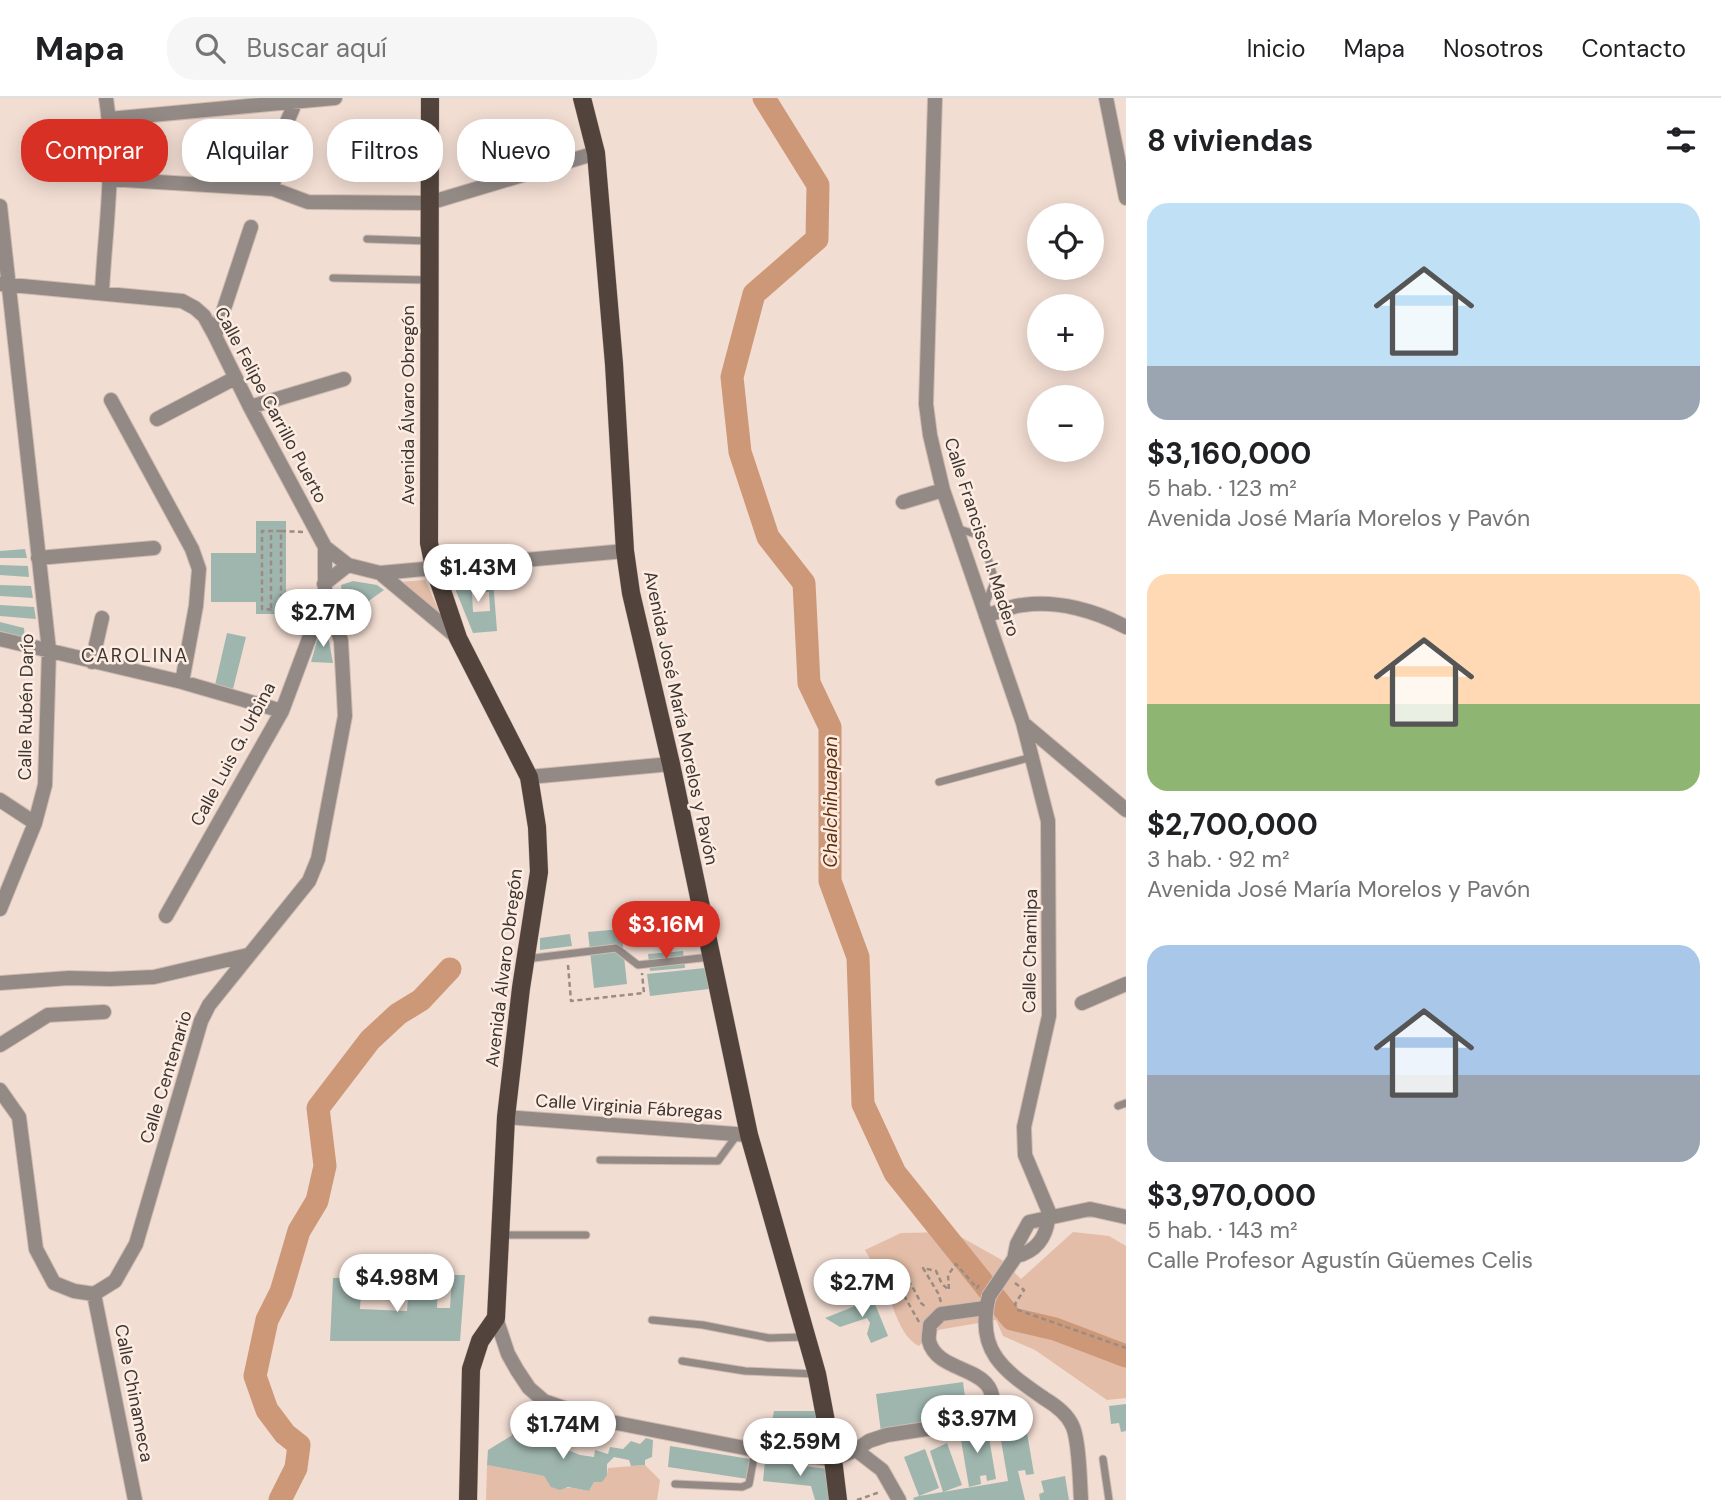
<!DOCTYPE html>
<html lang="es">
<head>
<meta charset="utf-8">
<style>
	:root { --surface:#fff; --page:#f6f6f6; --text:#202124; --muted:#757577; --line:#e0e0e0; --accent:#d93025 }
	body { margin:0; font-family:"DM Sans",sans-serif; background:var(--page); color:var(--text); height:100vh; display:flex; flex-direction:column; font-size:26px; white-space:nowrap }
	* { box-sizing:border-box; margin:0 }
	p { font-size:23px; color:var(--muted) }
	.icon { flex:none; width:38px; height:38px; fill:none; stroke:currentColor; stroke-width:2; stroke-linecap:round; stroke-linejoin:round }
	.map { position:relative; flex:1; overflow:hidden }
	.panel { display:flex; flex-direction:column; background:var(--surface); width:595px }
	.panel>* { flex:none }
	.guide { position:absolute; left:21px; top:21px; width:665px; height:63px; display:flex; gap:14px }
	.fabs { position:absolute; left:1027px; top:105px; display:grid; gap:14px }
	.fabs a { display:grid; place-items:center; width:77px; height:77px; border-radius:50%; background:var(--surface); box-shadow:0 4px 18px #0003; font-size:35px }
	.price { position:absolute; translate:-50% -60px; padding:0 16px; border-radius:24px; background:#fff; color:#222; font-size:23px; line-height:46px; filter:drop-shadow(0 2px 4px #0008) }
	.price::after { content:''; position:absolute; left:50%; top:42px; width:21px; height:16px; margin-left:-10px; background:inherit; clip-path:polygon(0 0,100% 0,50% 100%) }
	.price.on { background:var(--accent); color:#fff }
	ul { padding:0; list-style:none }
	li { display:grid; align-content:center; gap:14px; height:371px; padding:0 21px }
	li span { display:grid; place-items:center; height:217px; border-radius:21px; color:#555 }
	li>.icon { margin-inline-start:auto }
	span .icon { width:126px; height:126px; fill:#fffc; stroke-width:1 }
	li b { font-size:30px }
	h2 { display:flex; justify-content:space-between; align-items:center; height:84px; padding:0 21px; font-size:30px }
	.chip { padding:0 24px; border-radius:28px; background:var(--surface); box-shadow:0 4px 18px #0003; font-size:24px; line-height:63px }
	.chip.on { background:var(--accent); color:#fff }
	header { display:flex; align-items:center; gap:42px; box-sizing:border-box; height:98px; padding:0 35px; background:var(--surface); border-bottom:2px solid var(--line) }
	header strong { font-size:33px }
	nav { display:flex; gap:38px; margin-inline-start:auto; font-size:24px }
	.search { width:490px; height:63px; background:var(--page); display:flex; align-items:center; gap:18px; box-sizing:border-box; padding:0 24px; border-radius:28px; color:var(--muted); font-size:26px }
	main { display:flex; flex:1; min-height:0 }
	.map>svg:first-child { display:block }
</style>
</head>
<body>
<header>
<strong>Mapa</strong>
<div class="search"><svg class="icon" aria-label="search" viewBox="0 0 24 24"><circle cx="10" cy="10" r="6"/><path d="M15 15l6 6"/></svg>Buscar aquí</div>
<nav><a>Inicio</a><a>Mapa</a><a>Nosotros</a><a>Contacto</a></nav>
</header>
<main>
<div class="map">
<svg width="1126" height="1402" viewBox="0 0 1126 1402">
	<rect width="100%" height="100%" fill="#f2ddd2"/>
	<path fill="#e3bda7" d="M425 482 442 519 398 484Z
		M952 1134 1002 1162 1021 1181 1073 1134 1109 1138 1126 1148V1300L1107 1302 1035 1252 1003 1238 996 1222 932 1233 919 1248C899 1238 893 1206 884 1186 879 1174 871 1163 865 1152L901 1135Z
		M487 1367 544 1378C553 1392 556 1390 570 1390 576 1390 583 1392 589 1393L594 1384 607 1377 608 1370 645 1367 660 1382 657 1402H486Z"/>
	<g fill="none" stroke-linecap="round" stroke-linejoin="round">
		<path stroke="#cd9878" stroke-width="23" d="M764 0 818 87 817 141 754 196 732 279 740 354 768 439 804 485 809 585 830 629V783L858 859 863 1006 895 1075 1012 1221 1055 1231 1126 1258
			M280 1402 296 1370 299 1347 285 1336 267 1312 255 1278 267 1222 281 1194 299 1133 317 1103 325 1068 318 1010 370 942 398 916 421 902 450 871"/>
	</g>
	<path fill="#9fb6af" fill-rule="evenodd" d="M256 423H286V516H256V504H211V455H256Z
		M25 451 27 460H0V453Z
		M0 467 28 468 29 479 0 477Z
		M493 481 497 533 473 535 452 483ZM489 494 490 513 473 514 472 495Z
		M353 483 377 487 384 492 363 507 358 497 352 500 355 507 344 509 341 487Z
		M0 487 31 488 33 500 0 498Z
		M0 507 34 509 36 521 0 518Z
		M0 524 24 530 25 541 0 535Z
		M320 532H327L333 565 311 564Z
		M227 535 246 539 233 591 215 587Z
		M621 831 627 886 594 890 588 834Z
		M570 836 572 848 540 852V840Z
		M683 853 685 870 650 873 648 856Z
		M705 870 709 891 650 898 647 876Z
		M452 1177H465L460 1243H330L333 1180 362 1179 360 1211 407 1213 410 1178H438L437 1210H450Z
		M873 1201 888 1238 871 1245 867 1236 870 1225 867 1220 840 1229 825 1220Z
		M963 1284 968 1322 881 1334 876 1296Z
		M1126 1306V1333L1121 1334 1119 1325 1111 1326 1109 1308Z
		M774 1313H820L821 1330 808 1347 769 1340Z
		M1015 1313H1030V1321H1016Z
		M1009 1323 1011 1332 1018 1330 1017 1324 1025 1323 1034 1376 1026 1377 1025 1372 1018 1373 1025 1402H914L913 1400 919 1398 1008 1383 998 1325Z
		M971 1328 972 1337 979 1336 978 1329 987 1328 996 1381 987 1383 986 1377 980 1378 981 1386 969 1389 959 1330Z
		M511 1338 553 1346 580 1357 594 1359 595 1352 608 1356 610 1349 623 1351 631 1343 640 1346 646 1340 653 1342 652 1359 645 1362V1367L631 1368 629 1362 614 1359 607 1366V1377L602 1384H594L589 1393 568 1389 560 1392 551 1389 544 1378 487 1367 488 1352Z
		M947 1345 962 1387 943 1394 930 1353Z
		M670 1348 750 1361 748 1381 668 1369Z
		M925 1351 939 1390 919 1398 904 1359Z
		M765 1363 827 1371 832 1402H815L811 1388 763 1383Z
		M1065 1378 1069 1402H1040L1039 1396 1044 1394 1041 1383Z"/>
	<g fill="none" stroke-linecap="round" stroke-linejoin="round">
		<g stroke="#cebbb2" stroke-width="9">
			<path id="service" d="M367 141 429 143
				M333 180 429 182
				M956 430 981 438 995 482 985 507
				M939 684 1032 659
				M526 861 616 850 638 867 710 859
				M1118 1008 1126 1005
				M600 1062 718 1063 737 1037
				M501 1137H586
				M652 1222 703 1227 769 1240 804 1239
				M682 1263 745 1273 816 1276
				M516 1337C531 1328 540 1321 544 1304
				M1103 1361 1109 1402
				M675 1386 742 1389 749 1386 755 1353"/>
		</g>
		<g stroke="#cebbb2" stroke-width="16">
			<path id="minor" d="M935 0 926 306 930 337 943 392 1023 625 1048 723 1049 918 1024 1029 1025 1057 1051 1119
				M1106 0 1126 100
				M109 21 335 0
				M108 81 273 91 308 104 429 105 596 55
				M273 91 277 47 296 3
				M0 108 49 552 45 687 35 725 0 811
				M0 186 182 203 195 210 204 218 215 238 250 309 325 449 348 467 380 475 625 453
				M102 194C105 131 116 63 106 0
				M215 238 251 129
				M111 302 192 451 199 471 196 508 182 584
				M250 309 344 281
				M157 321 235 280
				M903 404 943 392
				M38 460 154 450
				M380 475 458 540
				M324 486 348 467
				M986 518C998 514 1011 508 1023 507 1058 502 1096 513 1126 529
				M0 541 182 584 282 613
				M92 564 102 520
				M1023 625 1126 712
				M529 679 671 666
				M0 702 35 725
				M166 818 282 613 316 522 325 508
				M0 885 69 880 110 881 154 879 248 857
				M1082 905 1126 886
				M0 947 48 917 104 914
				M0 992 19 1019 36 1151 54 1185 74 1193 94 1196 115 1183 136 1146 201 923 209 907 309 783 318 761 345 618 341 543 336 526 325 508V449
				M506 1019 749 1037
				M94 1196 135 1402
				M856 1352 869 1343 887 1337 978 1323 991 1316C1004 1265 938 1279 929 1243 928 1239 930 1232 930 1227L941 1216 985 1210"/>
		</g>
		<g stroke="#cebbb2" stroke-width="16">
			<path id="tertiary" d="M1016 1158C1035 1154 1046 1140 1048 1121
				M1014 1161 1017 1146 1029 1124 1090 1111 1126 1119
				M989 1198C975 1253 1003 1272 1045 1301 1055 1307 1067 1316 1072 1327 1079 1340 1080 1385 1081 1402
				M496 1220 508 1256 517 1272 529 1290 544 1303 596 1321 755 1352 833 1361 856 1352 882 1372 899 1402"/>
		</g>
		<g stroke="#cebbb2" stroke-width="19">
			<path id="primary" d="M430 0 429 445 434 469 458 540 529 679 537 729 539 774 521 890 506 1019 496 1220 480 1243 471 1271 468 1402
				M582 0 596 55 614 266 625 453 631 495 671 666 749 1037 817 1276 833 1361 838 1402"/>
		</g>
		<path stroke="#9a8c84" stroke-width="2.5" stroke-dasharray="5 3.5" stroke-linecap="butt" d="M303 434 281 433V512L304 515
			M271 510V433
			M280 512 262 511V433H281
			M568 867 571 903 644 895 642 875
			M1015 1185 1024 1192 1015 1206 1018 1212 1126 1250
			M941 1204 938 1195 923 1170 936 1173 942 1186 949 1192 948 1177 956 1166 977 1190 979 1187
			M919 1224 898 1187 911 1186 921 1205 927 1210
			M1003 1311 1015 1317
			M857 1402 880 1394"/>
		<use href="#service" stroke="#938a86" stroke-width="7"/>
		<use href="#minor" stroke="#938a86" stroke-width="14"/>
		<use href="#tertiary" stroke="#938a86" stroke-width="14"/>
		<use href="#primary" stroke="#52443c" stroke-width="18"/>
		<g stroke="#cebbb2" stroke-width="16" stroke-linecap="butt">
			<path id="tertiary-bridge" d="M989 1198 1014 1161"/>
		</g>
		<use href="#tertiary-bridge" stroke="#938a86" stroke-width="14"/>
	</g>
	<g text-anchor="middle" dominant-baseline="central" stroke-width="5" stroke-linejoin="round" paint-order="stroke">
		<g font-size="18" fill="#3d3531" stroke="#fcece2">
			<text transform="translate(271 307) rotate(62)">Calle Felipe Carrillo Puerto</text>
			<text transform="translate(408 307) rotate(-90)">Avenida Álvaro Obregón</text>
			<text transform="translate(982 439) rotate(72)">Calle Francisco I. Madero</text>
			<text transform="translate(26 609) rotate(-89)">Calle Rubén Darío</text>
			<text transform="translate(681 620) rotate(78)">Avenida José María Morelos y Pavón</text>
			<text transform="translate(233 656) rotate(-62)">Calle Luis G. Urbina</text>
			<text transform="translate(1030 853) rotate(-89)">Calle Chamilpa</text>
			<text transform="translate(504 870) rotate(-83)">Avenida Álvaro Obregón</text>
			<text transform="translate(166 979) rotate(-73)">Calle Centenario</text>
			<text transform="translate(629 1009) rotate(4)">Calle Virginia Fábregas</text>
			<text transform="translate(134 1295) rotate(79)">Calle Chinameca</text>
		</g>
		<g font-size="19" letter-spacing="2" fill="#3d3531" stroke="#fcece2">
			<text x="135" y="557">CAROLINA</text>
		</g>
		<g font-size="19" font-style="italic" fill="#612f0a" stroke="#fcece2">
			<text transform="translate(830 704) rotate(-90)">Chalchihuapan</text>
		</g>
	</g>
</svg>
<div class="fabs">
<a><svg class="icon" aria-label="locate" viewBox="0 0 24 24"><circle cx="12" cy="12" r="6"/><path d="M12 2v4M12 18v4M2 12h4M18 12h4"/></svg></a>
<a>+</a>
<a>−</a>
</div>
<b class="price" style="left:478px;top:506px">$1.43M</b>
<b class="price" style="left:323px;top:551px">$2.7M</b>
<b class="price on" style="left:666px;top:863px">$3.16M</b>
<b class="price" style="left:397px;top:1216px">$4.98M</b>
<b class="price" style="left:862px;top:1221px">$2.7M</b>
<b class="price" style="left:977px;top:1357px">$3.97M</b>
<b class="price" style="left:563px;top:1363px">$1.74M</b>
<b class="price" style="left:800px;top:1380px">$2.59M</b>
<div class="guide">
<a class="chip on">Comprar</a>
<a class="chip">Alquilar</a>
<a class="chip">Filtros</a>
<a class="chip">Nuevo</a>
</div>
</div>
<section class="panel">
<h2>8 viviendas<svg class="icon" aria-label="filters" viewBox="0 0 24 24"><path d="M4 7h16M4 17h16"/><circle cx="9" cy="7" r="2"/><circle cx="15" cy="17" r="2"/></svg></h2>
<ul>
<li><span style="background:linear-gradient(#bfe0f5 75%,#9aa5b1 0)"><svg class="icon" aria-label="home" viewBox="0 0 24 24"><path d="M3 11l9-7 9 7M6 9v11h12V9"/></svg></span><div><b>$3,160,000</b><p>5 hab. · 123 m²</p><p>Avenida José María Morelos y Pavón</p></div></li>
<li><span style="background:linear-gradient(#ffd9b3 60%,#8fb573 0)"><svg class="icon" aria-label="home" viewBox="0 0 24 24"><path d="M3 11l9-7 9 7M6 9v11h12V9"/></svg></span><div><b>$2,700,000</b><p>3 hab. · 92 m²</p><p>Avenida José María Morelos y Pavón</p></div></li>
<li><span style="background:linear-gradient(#a9c7e8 60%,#9aa5b1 0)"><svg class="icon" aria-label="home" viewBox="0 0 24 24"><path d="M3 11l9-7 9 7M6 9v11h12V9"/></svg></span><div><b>$3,970,000</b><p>5 hab. · 143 m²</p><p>Calle Profesor Agustín Güemes Celis</p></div></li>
</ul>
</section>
</main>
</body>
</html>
